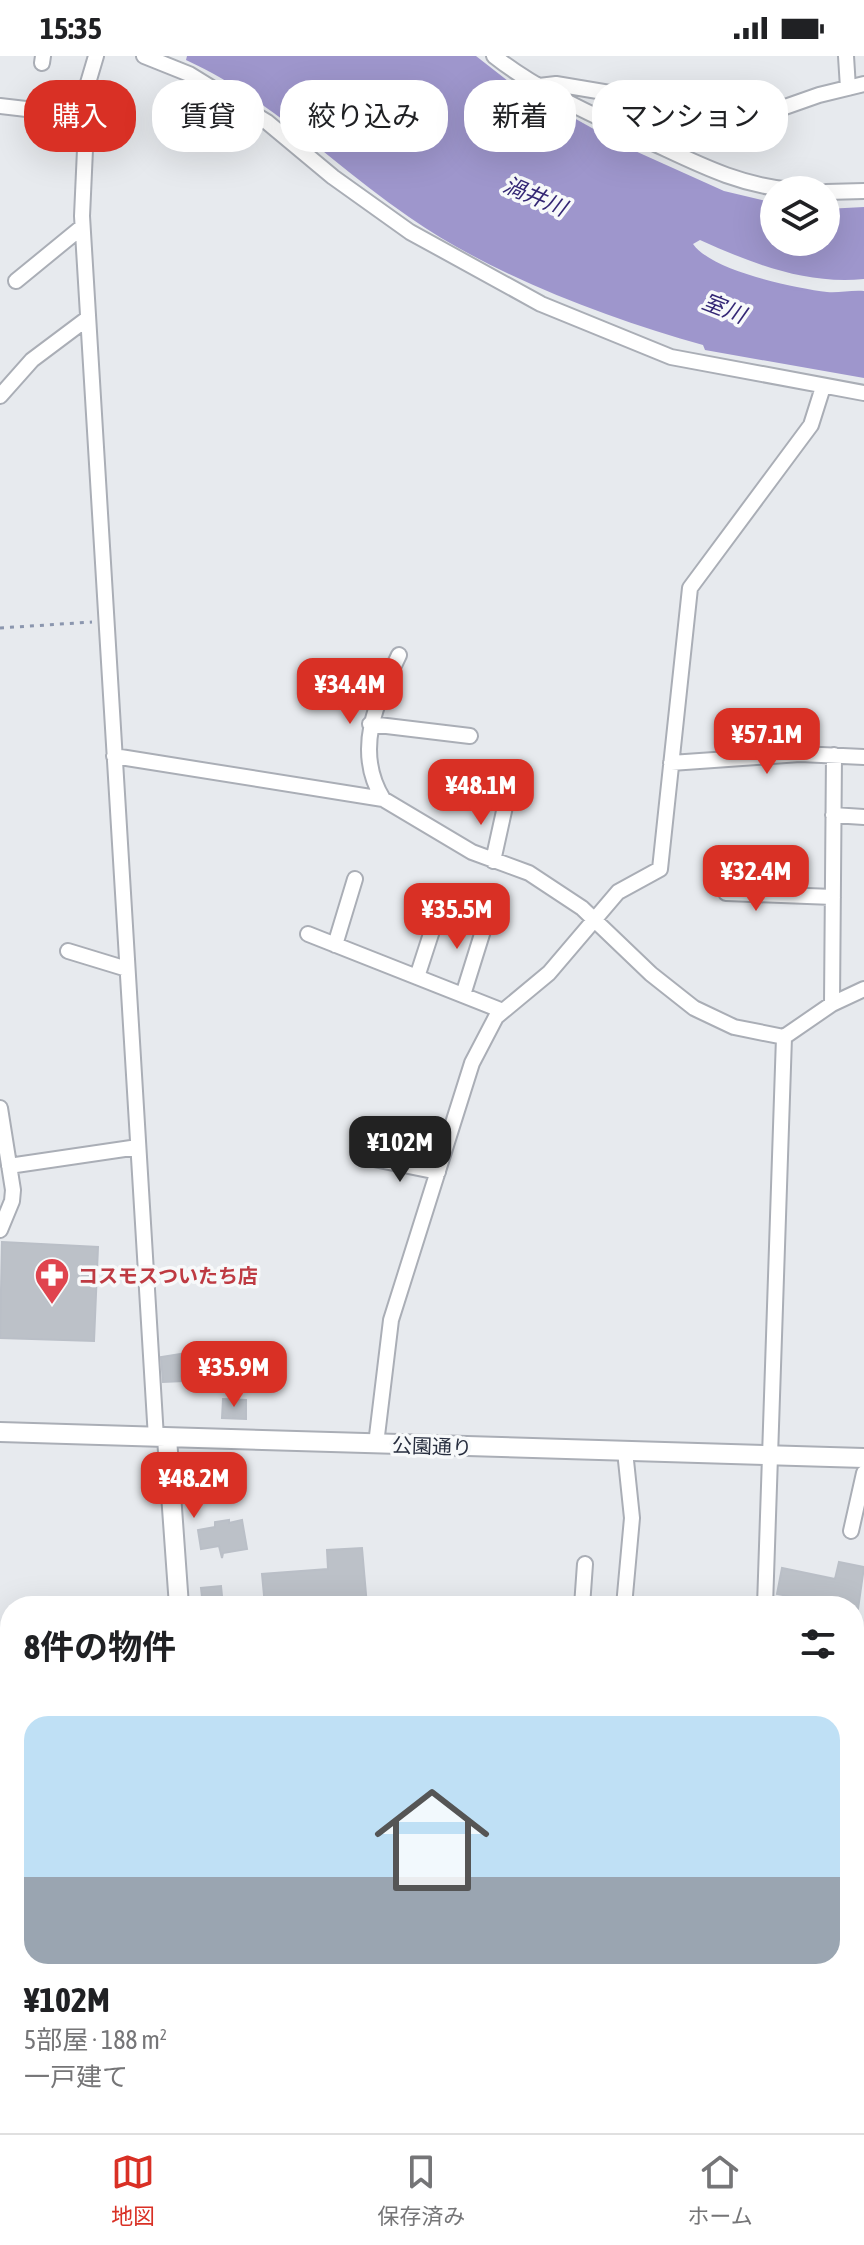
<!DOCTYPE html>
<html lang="ja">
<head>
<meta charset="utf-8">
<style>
	:root { --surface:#fff; --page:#f2f2f2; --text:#202124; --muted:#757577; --line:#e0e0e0; --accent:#d93025 }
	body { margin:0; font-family:"Asap Condensed","Noto Sans JP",sans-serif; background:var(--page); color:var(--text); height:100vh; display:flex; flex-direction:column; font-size:30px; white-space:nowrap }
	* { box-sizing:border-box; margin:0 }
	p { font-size:26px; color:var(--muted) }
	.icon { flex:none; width:44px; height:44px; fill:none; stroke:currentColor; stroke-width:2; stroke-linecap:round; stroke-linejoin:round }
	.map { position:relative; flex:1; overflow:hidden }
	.sheet { position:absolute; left:0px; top:1540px; width:864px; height:538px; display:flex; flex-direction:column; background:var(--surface); border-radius:32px 32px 0 0; box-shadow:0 8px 32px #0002 }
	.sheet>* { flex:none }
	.banner { position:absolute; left:24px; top:24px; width:816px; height:72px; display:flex; gap:16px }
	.tools { position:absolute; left:760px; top:120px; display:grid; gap:16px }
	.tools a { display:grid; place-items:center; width:80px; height:80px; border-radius:50%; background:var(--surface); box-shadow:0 8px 32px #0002; font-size:40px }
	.price { position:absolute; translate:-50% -68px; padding:0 18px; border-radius:16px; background:var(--accent); color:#fff; font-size:26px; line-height:52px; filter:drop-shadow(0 2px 4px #0008) }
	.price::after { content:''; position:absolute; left:50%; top:48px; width:24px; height:18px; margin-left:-12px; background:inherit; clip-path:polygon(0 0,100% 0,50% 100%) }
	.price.active { background:#222; color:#fff }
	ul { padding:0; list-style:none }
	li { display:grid; align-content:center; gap:16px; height:424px; padding:0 24px }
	li span { display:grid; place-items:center; height:248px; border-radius:24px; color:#555 }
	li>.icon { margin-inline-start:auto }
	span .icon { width:144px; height:144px; fill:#fffc; stroke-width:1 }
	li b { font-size:34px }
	h2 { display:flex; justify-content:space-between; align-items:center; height:96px; padding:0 24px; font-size:34px }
	.chip { padding:0 28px; border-radius:32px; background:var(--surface); box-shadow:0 8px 32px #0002; font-size:28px; line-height:72px }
	.chip.active { background:var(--accent); color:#fff }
	.status { display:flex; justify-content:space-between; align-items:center; height:56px; padding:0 40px; background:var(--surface); direction:ltr }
	.status svg { height:22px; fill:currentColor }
	.tabs { display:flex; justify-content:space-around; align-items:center; height:112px; border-top:2px solid var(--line); background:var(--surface); font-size:22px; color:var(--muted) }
	.tabs a { display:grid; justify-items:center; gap:4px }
	.tabs .active { color:var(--accent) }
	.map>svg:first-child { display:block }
</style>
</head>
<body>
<div class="status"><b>15:35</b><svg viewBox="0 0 49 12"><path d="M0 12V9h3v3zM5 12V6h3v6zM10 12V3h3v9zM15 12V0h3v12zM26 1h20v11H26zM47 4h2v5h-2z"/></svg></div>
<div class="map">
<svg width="864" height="2077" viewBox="0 0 864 2077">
	<rect width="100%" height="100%" fill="#e7eaee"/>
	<path fill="#9e96cc" d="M187 0H476L508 25 624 90 724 135 774 147V186H826V153L864 151V223C806 229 751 207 700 184L693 188C712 215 794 232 827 236 839 237 851 234 864 235V322L705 294 703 289C606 262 492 219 409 161 333 109 271 43 186 4Z"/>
	<path fill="#bcc1c8" stroke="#babfc7" stroke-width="2" d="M419 1069 438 1074 430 1098 412 1093Z
		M2 1186 98 1191 94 1285 0 1282Z
		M256 1293 258 1319 207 1323 205 1297Z
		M181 1298 184 1325 163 1326 161 1301Z
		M223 1343 246 1344V1363L222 1362Z
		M229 1464V1467L242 1464 247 1493 223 1497 222 1502 219 1490 201 1493 198 1474 215 1471V1466Z
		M362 1492 367 1550H265L262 1518 328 1513 327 1494Z
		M839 1506 864 1511 858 1553 777 1538 782 1512 835 1523Z
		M221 1530 223 1550H203L201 1532Z"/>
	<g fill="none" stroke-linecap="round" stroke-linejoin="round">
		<g stroke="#aaaeb6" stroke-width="18">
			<path id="minor" d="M96 0 88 27 82 160 156 1382
				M144 0 189 18 267 66 333 121 410 176 541 248 671 301 864 337
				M494 0C537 34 591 58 640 81 691 104 734 129 792 134
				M846 0 848 32
				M42 7 43 0
				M539 30 556 28 717 55 765 58 819 39 864 28
				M0 50 86 60
				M826 136 864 135
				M16 225 82 171
				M0 340 32 304 88 262
				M370 668 470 680
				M114 700 383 743 472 796 529 817 582 852 651 918 694 952 734 971 784 981 832 948 864 933
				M671 707 800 698 864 701
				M383 743C353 694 377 645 399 599
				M833 759 864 761
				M493 805 506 746
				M726 822V837L833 841
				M308 878 503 955
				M335 889 355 823
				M68 895 127 913
				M417 921 441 847
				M463 939 487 862
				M832 948 834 699
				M0 1052 13 1134 12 1145 0 1174
				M369 1102 438 1116
				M9 1110 138 1091
				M376 1388 391 1264 472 1007 496 961 549 917 618 836 660 813 690 532 811 369 823 331
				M851 1475 864 1417
				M582 1550 585 1508
				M624 1550 632 1462 625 1395
				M765 1550 784 981
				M854 1697 864 1698
				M0 1719 10 1718
				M854 1831 864 1832
				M0 2018H10
				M150 2068 159 2077
				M747 2077 750 2068"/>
		</g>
		<g stroke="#aaaeb6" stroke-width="22">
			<path id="tertiary" d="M0 1376 864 1402
				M167 1382 179 1550
				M205 2068V2077"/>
		</g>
		<path stroke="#8b96ae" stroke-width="3" stroke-dasharray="4 6" stroke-linecap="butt" d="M0 572 92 566"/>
		<use href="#minor" stroke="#fff" stroke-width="14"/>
		<use href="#tertiary" stroke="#fff" stroke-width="18"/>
	</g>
	<defs>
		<g id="pharmacy-pin" transform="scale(1.8)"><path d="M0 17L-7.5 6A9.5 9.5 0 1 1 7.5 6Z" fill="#e0444e" stroke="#f7f9fa"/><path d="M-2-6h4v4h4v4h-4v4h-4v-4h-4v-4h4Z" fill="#fff"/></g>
	</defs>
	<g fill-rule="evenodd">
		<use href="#pharmacy-pin" x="52" y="1219"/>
	</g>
	<g text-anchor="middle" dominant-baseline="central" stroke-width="7" stroke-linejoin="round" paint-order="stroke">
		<g font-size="20" font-weight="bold" fill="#be3a42" stroke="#f7f9fa" text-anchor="start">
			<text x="78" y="1219">コスモスついたち店</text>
		</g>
		<g font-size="20" fill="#272e3f" stroke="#f7f9fa">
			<text transform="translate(432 1390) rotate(2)">公園通り</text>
		</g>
		<g font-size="22" font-style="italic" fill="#342775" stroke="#f7f9fa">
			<text transform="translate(535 140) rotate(23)">渦井川</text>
			<text transform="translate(724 252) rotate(21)">室川</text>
		</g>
	</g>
</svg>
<div class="tools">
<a><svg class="icon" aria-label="layers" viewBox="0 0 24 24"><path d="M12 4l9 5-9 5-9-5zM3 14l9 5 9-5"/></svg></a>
</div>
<b class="price" style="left:350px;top:670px">¥34.4M</b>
<b class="price" style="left:767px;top:720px">¥57.1M</b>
<b class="price" style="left:481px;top:771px">¥48.1M</b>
<b class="price" style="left:756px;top:857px">¥32.4M</b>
<b class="price" style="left:457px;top:895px">¥35.5M</b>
<b class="price active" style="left:400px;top:1128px">¥102M</b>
<b class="price" style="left:234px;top:1353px">¥35.9M</b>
<b class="price" style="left:194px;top:1464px">¥48.2M</b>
<div class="banner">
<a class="chip active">購入</a>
<a class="chip">賃貸</a>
<a class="chip">絞り込み</a>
<a class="chip">新着</a>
<a class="chip">マンション</a>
</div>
<section class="sheet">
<h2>8件の物件<svg class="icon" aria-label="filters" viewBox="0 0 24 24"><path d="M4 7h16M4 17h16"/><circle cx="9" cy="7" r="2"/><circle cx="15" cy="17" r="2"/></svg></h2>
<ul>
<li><span style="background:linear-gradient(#bfe0f5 65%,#9aa5b1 0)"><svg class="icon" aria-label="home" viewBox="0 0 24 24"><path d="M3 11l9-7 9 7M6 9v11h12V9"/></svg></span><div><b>¥102M</b><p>5部屋 · 188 m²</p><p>一戸建て</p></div></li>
</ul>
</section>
</div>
<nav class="tabs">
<a class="active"><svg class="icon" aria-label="map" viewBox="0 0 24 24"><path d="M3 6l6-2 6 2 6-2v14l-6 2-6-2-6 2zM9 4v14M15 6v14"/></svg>地図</a>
<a><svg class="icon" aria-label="saved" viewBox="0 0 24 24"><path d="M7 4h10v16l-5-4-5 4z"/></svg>保存済み</a>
<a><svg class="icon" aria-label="home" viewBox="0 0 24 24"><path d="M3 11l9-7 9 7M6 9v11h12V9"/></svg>ホーム</a>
</nav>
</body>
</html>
